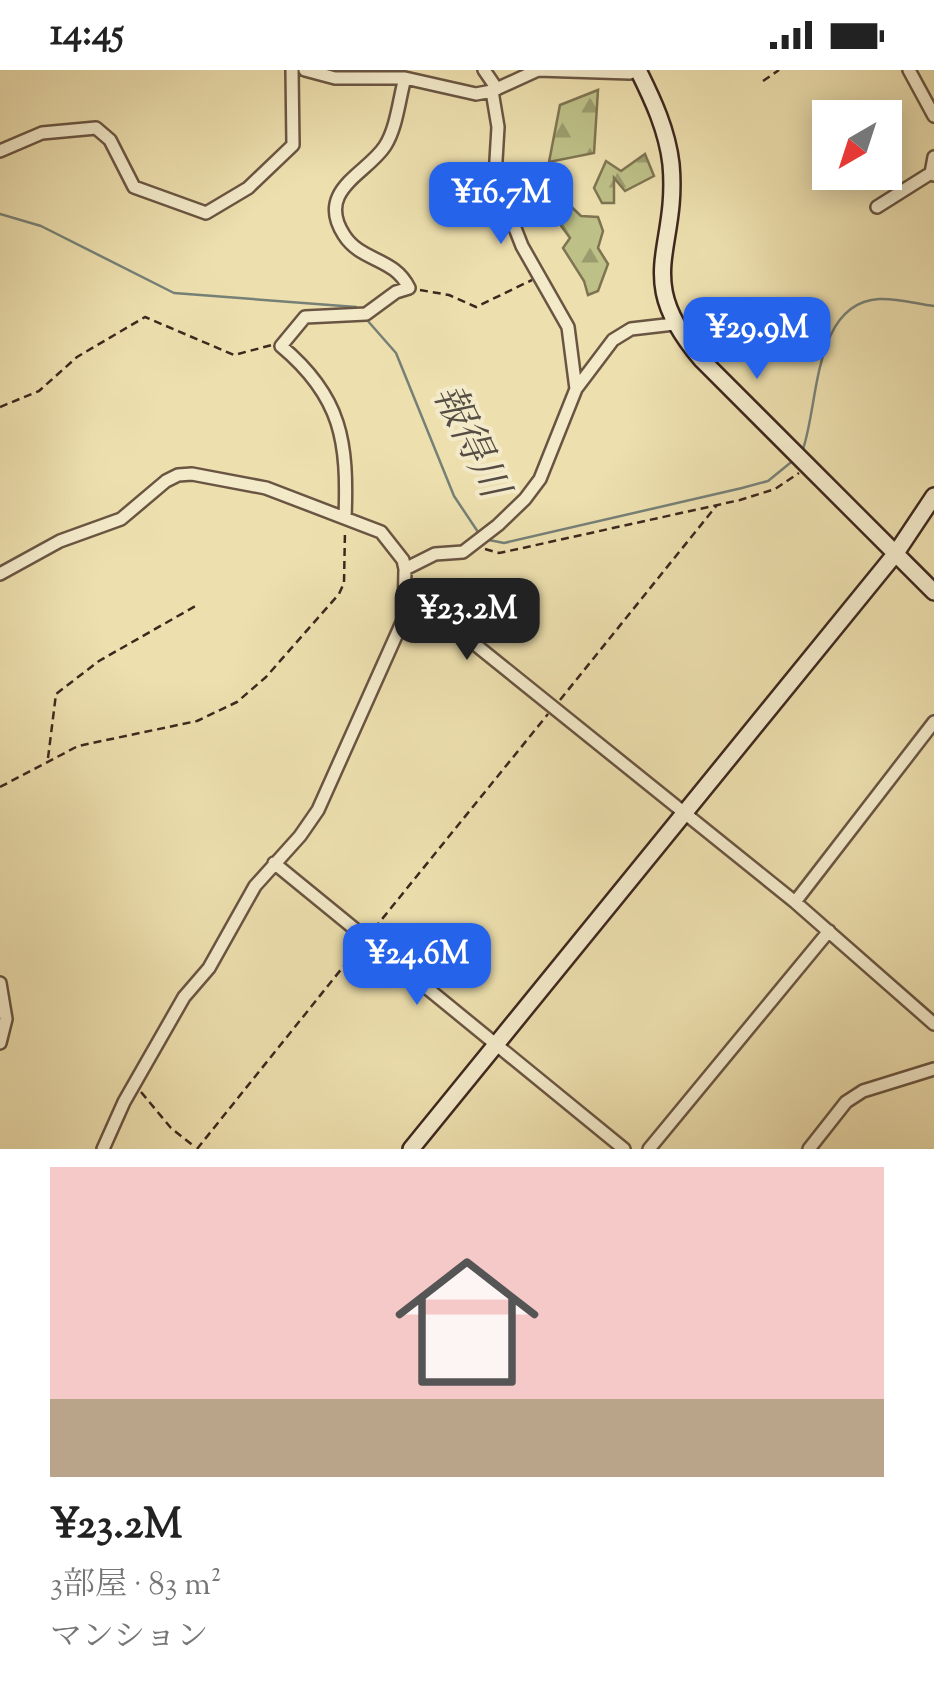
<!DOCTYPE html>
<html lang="ja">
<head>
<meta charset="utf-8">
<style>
	:root { --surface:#fff; --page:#f2f2f2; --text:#222; --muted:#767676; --line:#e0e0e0; --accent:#2563eb }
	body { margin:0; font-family:"Sorts Mill Goudy","Noto Serif JP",serif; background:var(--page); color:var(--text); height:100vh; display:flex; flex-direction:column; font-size:38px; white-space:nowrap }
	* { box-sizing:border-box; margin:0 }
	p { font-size:32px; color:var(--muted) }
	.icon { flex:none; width:55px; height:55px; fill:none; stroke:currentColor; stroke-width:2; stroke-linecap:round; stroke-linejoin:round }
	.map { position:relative; height:1079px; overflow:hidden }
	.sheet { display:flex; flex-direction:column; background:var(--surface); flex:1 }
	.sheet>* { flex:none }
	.needle { width:65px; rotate:219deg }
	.tools { position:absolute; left:812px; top:30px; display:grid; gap:20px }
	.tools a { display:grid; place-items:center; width:90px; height:90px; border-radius:0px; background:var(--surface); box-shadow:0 5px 25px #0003; font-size:50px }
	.price { position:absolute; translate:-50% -85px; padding:0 22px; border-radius:20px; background:var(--accent); color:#fff; font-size:32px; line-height:65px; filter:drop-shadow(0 2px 5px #0008) }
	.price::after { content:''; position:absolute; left:50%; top:60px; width:30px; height:22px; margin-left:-15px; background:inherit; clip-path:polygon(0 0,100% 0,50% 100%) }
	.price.active { background:#222; color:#fff }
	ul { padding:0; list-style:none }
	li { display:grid; align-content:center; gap:20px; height:530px; padding:0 50px }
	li+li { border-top:2px solid var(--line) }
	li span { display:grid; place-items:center; height:310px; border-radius:0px; color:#555 }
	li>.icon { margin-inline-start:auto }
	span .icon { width:180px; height:180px; fill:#fffc; stroke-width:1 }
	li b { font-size:42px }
	.status { display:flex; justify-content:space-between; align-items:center; height:70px; padding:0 50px; background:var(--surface); direction:ltr }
	.status svg { height:28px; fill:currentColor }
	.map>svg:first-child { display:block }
</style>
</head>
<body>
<div class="status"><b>14:45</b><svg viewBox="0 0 49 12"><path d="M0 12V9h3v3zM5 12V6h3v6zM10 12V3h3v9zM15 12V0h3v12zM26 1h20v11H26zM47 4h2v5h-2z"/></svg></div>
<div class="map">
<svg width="934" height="1079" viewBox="0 0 934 1079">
	<defs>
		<pattern id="forest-firs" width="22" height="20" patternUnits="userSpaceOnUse" patternTransform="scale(2.5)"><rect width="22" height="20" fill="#bdc087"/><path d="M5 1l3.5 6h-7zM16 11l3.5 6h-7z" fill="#9b9c6e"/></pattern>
	</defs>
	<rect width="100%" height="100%" fill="#eddfae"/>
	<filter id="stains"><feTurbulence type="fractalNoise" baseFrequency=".002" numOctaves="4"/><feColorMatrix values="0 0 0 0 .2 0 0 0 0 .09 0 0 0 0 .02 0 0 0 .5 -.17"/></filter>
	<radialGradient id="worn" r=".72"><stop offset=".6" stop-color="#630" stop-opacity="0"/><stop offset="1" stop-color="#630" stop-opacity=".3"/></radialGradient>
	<path fill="url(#forest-firs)" stroke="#7e7452" stroke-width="2.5" d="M598 20 594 83 549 92 560 35Z
		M645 84 654 106 625 121 614 108V133H602L594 118 606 91 621 101Z
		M557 123 581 146 598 147 603 161 598 178 608 194 598 221 588 225 584 211 563 178 570 168 542 130Z"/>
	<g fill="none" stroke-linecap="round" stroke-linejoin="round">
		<path stroke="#768077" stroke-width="2.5" d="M0 144 41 156 174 223 356 237 358 240
			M367 250 396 283 454 426 478 462
			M803 379C819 333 813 233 879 229 897 228 917 234 934 236
			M489 470 504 473 742 418 768 411 795 389"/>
		<g stroke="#6a5542" stroke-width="16">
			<path id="street" d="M305 0 335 8H405L476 24 492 21 538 0 630 3 634 0
				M484 0 497 19
				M909 0 934 46
				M492 21 498 57 495 107 522 176 568 257 576 319
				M0 81 42 63 96 58 110 70 134 117 206 143 248 118 293 75 292 0
				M934 87 931 103 934 105
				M877 137 931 103
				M345 448C348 372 342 327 281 276L305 247 366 244 396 222 409 218C394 187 361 192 344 165 315 120 367 104 385 76 397 57 399 29 405 8
				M405 499 435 484 463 482 498 455 525 429 540 409 576 319 613 270 631 259 674 254
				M0 504 60 471 121 449 166 411 178 405 192 404 266 418 381 462 403 490 405 499 404 548 318 740 300 766 255 816 209 898 184 927 124 1032 103 1079
				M405 518 795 832 934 954
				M274 793 624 1079
				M795 832 934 652
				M0 913 6 949 0 973
				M649 1079 829 861
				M809 1079 846 1032 863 1021 934 999"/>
		</g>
		<g stroke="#3e271e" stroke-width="20">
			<path id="secondary" d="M638 0C653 30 667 60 671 94 679 182 631 207 702 290L934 522
				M411 1079 896 483 934 426"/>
		</g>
		<path stroke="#3e271e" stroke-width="2.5" stroke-dasharray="8 5" stroke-linecap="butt" d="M763 11 779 0
			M420 220 449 225 476 237 532 210
			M0 337 39 321 77 287 145 247 234 285 272 275
			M485 479 499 483 518 479 740 430 775 419 799 403
			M560 630 717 435
			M48 688 56 624 99 591 199 534
			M0 717 78 676 197 651 237 632 266 607 339 524 344 513 345 460
			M374 859 548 644
			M141 1022 171 1058 195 1077
			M197 1079 359 877"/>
		<use href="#street" stroke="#f3eaca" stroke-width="11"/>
		<use href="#secondary" stroke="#f3eaca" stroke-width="15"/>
	</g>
	<g text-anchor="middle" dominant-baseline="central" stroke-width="8" stroke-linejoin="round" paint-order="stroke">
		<g font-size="40" font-style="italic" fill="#554c43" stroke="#f3eaca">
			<text transform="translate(468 372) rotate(64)">報得川</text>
		</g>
	</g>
	<rect width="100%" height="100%" filter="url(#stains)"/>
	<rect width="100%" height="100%" fill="url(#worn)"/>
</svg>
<div class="tools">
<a><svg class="needle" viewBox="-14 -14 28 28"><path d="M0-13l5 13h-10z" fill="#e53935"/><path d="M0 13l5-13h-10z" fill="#767676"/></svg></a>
</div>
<b class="price" style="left:501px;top:177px">¥16.7M</b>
<b class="price" style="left:757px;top:312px">¥29.9M</b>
<b class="price active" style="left:467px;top:593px">¥23.2M</b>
<b class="price" style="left:417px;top:938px">¥24.6M</b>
</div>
<section class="sheet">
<ul>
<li><span style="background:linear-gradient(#f6c9c9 75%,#b9a48a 0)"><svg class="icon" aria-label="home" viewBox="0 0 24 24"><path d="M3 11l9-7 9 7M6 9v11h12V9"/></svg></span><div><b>¥23.2M</b><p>3部屋 · 83 m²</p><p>マンション</p></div></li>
</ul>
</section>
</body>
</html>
